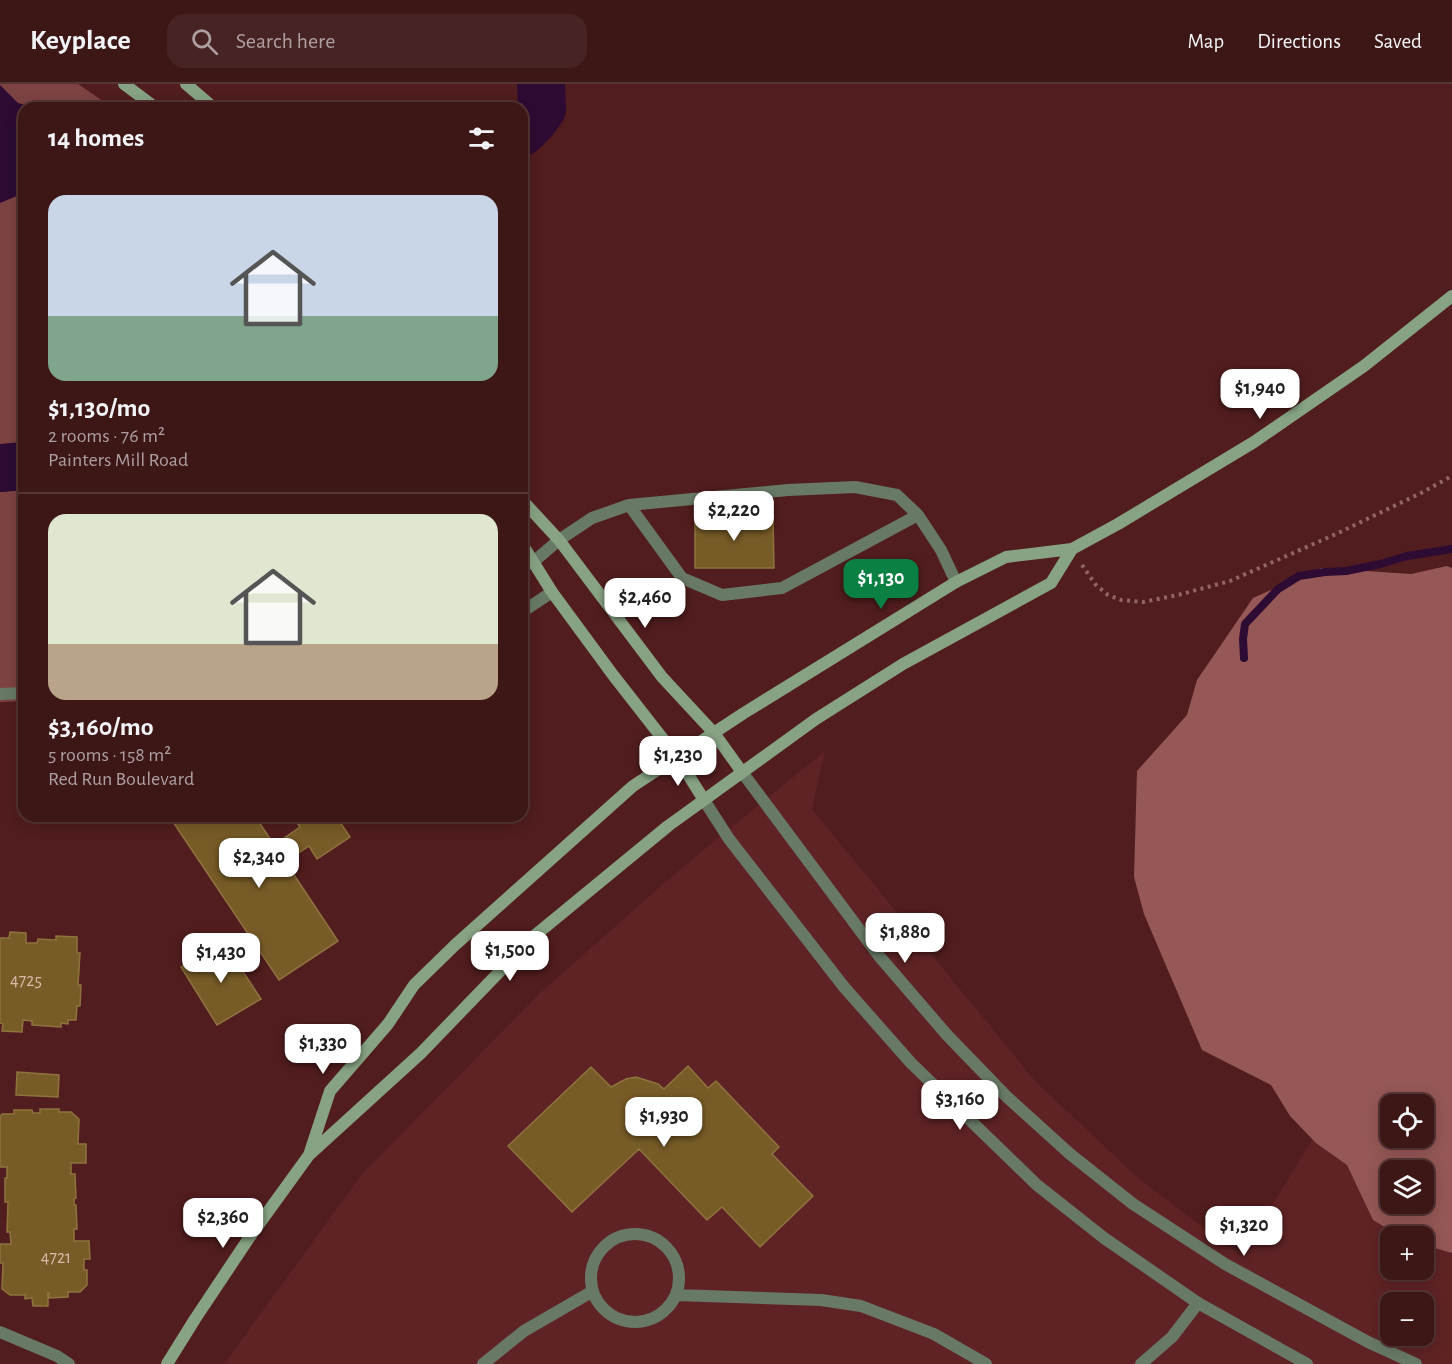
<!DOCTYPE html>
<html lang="en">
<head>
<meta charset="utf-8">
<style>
	:root { --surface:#3d1616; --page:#482323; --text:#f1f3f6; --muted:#ad9fa1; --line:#563535; --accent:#0b8043 }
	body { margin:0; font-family:"Alegreya Sans",sans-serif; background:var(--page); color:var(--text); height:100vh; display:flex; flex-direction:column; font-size:22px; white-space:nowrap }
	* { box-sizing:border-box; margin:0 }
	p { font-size:20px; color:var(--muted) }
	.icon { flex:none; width:33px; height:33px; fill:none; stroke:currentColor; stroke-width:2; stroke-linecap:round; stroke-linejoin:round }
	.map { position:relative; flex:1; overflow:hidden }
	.details { position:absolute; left:18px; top:18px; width:510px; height:720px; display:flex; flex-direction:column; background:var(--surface); border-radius:18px; box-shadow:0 3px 15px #0003,0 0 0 2px var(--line) }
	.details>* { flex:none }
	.buttons { position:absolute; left:1380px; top:1010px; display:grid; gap:12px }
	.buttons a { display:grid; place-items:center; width:54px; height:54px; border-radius:12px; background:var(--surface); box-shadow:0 3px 15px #0003,0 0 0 2px var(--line); font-size:30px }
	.price { position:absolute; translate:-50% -51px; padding:0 14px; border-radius:12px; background:#fff; color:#222; font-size:20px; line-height:39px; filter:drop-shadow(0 2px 3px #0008) }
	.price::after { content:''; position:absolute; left:50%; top:36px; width:18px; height:14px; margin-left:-9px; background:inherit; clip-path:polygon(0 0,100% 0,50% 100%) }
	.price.current { background:var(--accent); color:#fff }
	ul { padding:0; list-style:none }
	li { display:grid; align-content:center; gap:12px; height:318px; padding:0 30px }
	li+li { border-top:2px solid var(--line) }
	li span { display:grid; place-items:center; height:186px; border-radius:18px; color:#555 }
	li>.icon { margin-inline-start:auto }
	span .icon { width:108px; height:108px; fill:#fffc; stroke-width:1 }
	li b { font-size:26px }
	h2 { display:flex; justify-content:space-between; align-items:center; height:72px; padding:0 30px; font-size:26px }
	header { display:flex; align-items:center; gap:36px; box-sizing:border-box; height:84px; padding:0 30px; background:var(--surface); border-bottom:2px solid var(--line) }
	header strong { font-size:28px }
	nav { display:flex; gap:33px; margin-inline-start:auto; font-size:21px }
	.search { width:420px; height:54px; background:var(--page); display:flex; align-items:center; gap:15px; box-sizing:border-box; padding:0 21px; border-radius:18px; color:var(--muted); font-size:22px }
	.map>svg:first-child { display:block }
</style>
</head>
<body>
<header>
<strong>Keyplace</strong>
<div class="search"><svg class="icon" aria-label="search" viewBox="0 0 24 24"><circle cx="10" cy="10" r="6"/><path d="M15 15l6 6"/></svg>Search here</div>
<nav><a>Map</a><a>Directions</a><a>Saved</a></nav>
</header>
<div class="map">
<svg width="1452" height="1280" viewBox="0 0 1452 1280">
	<rect width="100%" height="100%" fill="#511d1e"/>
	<path fill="#5f2325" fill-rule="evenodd" d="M825 667 812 725 1036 998 1137 1093 1241 1172 1375 953 1452 974V1280H224L362 1090 539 910 672 792ZM1390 1020H1424V1053H1390ZM1390 1086H1424V1119H1390ZM1390 1152H1424V1185H1390ZM1390 1218H1424V1251H1390Z"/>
	<path fill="#7d4342" d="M0 0H78L113 24H24V617L0 618Z"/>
	<path fill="#955856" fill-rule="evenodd" d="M1447 482 1452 484V1169L1424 1161V1152H1400L1373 1136 1347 1081 1316 1059 1290 1032 1271 1001 1202 966 1144 830 1134 793 1137 687 1187 631 1197 596 1253 514 1321 484 1411 490ZM1390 1020H1424V1053H1390ZM1390 1086H1424V1119H1390Z"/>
	<path fill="#2d0b33" d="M0 1 18 19 36 24H24V109L0 119Z"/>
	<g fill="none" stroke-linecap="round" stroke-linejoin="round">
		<path stroke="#2d0b33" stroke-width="8" d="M1244 574 1243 555 1245 540 1278 505 1299 492 1325 488 1346 487 1380 480 1407 472 1452 465"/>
		<path stroke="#2d0b33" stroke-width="48" d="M522 48 534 36 542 25 541 0
			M0 384 24 382"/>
	</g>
	<path fill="#785c27" stroke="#8f733f" stroke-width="1.5" d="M695 432H773L774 484H695Z
		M169 732H255L338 857 279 896Z
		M294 732H336L350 753 317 775 309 762 285 778 274 761 300 743 293 733Z
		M10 848 26 849V859H37L38 855 56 856V852L77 853V869H80L78 901H81L80 922H77L76 936H68V940L61 939V943L32 941V937L23 936 22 948 2 947 3 940 0 939V854H9Z
		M224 859 261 915 217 941 181 883Z
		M688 982 708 1004 716 997 779 1063 772 1070 813 1112 760 1163 722 1123 707 1136 639 1065 572 1128 508 1062 591 983 611 1003 626 995 636 993 658 1000 664 1005Z
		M17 988 59 991 58 1013 16 1011Z
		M40 1025H59V1028H71L79 1035 78 1060H86V1079H71V1090H75L76 1114 74 1115V1121H76L77 1145H74V1157H89L90 1175H84V1186H87V1201L80 1208H68V1213L49 1214V1209H48V1222H33L32 1214 25 1215V1211H10L2 1205 3 1179H0V1160H11L10 1148H7L8 1118H5V1094H7V1083H0V1033L2 1030H14V1026H32L33 1029H40Z"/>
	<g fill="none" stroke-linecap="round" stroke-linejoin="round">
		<path stroke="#936666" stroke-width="4" stroke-dasharray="3 4.5" stroke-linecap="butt" d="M1082 481 1096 501 1108 511 1121 516 1143 518 1178 511 1230 497 1336 450 1421 409 1452 392"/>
		<path stroke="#687a66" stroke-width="12" d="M629 421 682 494 722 511 782 504 918 431 941 466 956 498
			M532 479 559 456 592 434 629 421 788 406 855 403 897 411 918 431
			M591 1194a44 44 0 1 1 88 0a44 44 0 1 1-88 0Z
			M676 1211 821 1216 861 1222 934 1250 986 1280
			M483 1280 524 1247 593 1207
			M1141 1280 1172 1253 1198 1219"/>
		<path stroke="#687a66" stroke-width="12" d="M522 528 552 508
			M0 610 24 609
			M742 688 879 872 947 951 1007 1013 1070 1070 1133 1120 1225 1180 1368 1258 1416 1280
			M704 716 729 755 844 903 911 979 1037 1101 1104 1154 1198 1219 1307 1280
			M0 1248 57 1272 69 1280"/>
		<path stroke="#87a383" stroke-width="12" d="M124 0 156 24
			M186 0 214 24
			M522 416 559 456 662 593 714 649 742 688
			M522 460 552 508 613 591 677 673 704 716
			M309 1071 330 1007 388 940 414 901 455 861 633 702 744 629 956 498 1006 473 1072 465 1118 440 1254 358 1364 282 1452 212
			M167 1280 195 1235 249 1154 309 1071 421 969 533 853 668 742 816 635 903 580 1051 499 1072 465"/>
	</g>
	<g text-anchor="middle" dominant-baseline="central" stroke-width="6" stroke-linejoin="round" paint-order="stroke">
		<g font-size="18" fill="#dbb9ab">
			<text x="26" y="897">4725</text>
			<text x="56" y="1174">4721</text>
		</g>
	</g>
</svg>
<div class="buttons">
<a><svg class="icon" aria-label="locate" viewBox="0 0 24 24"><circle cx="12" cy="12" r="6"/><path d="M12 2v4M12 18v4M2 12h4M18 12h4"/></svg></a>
<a><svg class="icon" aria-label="layers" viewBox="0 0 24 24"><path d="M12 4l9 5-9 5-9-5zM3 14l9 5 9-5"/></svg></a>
<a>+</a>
<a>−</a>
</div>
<b class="price" style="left:1260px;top:336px">$1,940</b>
<b class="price" style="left:734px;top:458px">$2,220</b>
<b class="price current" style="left:881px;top:526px">$1,130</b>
<b class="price" style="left:645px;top:545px">$2,460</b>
<b class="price" style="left:678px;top:703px">$1,230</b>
<b class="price" style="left:259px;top:805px">$2,340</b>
<b class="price" style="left:905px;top:880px">$1,880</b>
<b class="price" style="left:510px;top:898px">$1,500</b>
<b class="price" style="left:221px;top:900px">$1,430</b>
<b class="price" style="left:323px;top:991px">$1,330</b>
<b class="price" style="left:960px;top:1047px">$3,160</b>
<b class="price" style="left:664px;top:1064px">$1,930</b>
<b class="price" style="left:223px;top:1165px">$2,360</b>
<b class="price" style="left:1244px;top:1173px">$1,320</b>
<section class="details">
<h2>14 homes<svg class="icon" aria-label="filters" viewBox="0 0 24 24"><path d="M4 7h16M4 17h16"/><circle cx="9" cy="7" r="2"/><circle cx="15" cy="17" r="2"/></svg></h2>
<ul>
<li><span style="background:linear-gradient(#c9d6e8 65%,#7fa58c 0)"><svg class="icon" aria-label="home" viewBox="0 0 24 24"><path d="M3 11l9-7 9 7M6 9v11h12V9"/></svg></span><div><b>$1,130/mo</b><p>2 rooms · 76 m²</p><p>Painters Mill Road</p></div></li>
<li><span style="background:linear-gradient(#dfe7d0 70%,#b9a48a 0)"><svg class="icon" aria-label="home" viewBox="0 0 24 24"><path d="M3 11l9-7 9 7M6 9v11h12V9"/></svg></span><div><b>$3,160/mo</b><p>5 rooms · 158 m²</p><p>Red Run Boulevard</p></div></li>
</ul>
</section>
</div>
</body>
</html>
